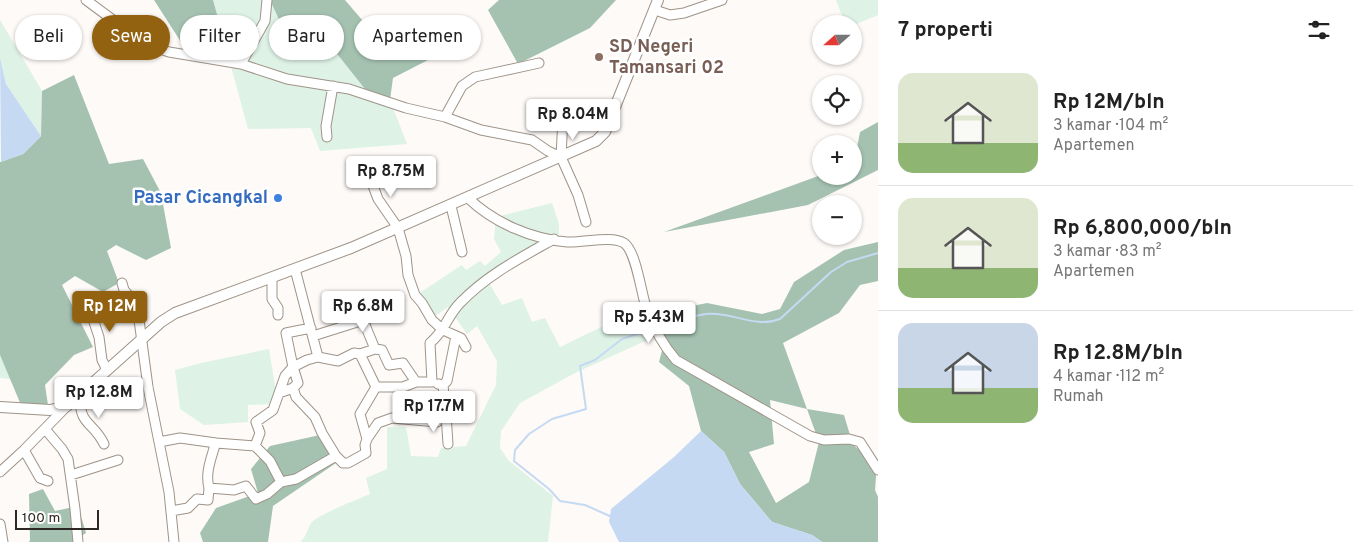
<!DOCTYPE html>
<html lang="id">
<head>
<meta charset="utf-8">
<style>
	:root { --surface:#fff; --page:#f2f2f2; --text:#222; --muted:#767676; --line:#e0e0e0; --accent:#936211 }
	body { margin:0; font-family:Overpass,sans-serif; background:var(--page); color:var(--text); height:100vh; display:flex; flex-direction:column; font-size:19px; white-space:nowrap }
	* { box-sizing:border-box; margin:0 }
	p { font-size:16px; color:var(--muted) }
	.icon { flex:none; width:28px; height:28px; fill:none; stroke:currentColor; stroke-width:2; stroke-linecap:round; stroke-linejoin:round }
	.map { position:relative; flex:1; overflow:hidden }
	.sheet { display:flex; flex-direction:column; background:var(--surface); width:475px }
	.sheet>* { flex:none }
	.hud { position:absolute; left:15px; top:15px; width:475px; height:45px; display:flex; gap:10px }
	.needle { width:32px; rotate:249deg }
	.fabs { position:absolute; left:812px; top:15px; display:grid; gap:10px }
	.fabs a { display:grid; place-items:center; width:50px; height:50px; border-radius:50%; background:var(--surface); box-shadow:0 1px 4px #0004; font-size:25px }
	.scale { position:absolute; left:15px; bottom:12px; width:84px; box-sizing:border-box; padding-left:5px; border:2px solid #2d2823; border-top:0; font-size:14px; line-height:18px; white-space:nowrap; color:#2d2823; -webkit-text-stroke:4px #fff; paint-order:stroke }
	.price { position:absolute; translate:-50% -42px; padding:0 11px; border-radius:5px; background:#fff; color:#222; font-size:16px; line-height:32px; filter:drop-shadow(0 1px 2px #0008) }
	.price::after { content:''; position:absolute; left:50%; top:30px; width:15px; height:11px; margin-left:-8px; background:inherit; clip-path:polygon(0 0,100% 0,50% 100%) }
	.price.active { background:var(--accent); color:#fff }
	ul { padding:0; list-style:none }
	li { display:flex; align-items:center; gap:15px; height:125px; padding:0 20px }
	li+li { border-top:1px solid var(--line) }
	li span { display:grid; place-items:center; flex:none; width:140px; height:100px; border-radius:15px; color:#555 }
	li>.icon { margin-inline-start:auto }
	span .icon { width:60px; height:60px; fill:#fffc; stroke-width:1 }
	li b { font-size:21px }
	h2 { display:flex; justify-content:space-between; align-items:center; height:60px; padding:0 20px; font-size:21px }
	.pill { padding:0 18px; border-radius:22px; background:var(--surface); box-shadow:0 1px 4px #0004; font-size:18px; line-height:45px }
	.pill.active { background:var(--accent); color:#fff }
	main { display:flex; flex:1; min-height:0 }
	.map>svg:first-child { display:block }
</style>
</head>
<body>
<main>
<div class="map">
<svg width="878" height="542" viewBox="0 0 878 542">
	<rect width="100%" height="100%" fill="#fdfaf8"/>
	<path fill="#def2e6" d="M213 0H270L289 41 326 40 365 89 390 100 407 144 320 151 311 128 248 129Z
		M836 0H878V15L854 25V24H845Z
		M0 20 42 91 41 136 6 84 0 58Z
		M552 203 559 224V242L486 278 502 305 522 298 532 322 545 318 560 347 649 304 656 336 575 373 520 403 501 431 500 448 509 461 553 496 548 542H300C307 537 307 528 312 522 320 514 358 499 370 494L366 478 387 469V427H406L411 456 438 457 441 448 466 446 496 385 497 361 477 326 467 334 448 307 434 317 415 296 462 265 466 270 480 261 485 266 501 252 494 239 496 217Z
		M269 349 278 404 248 405V422L204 425 180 409 175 370 201 363Z
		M0 355 11 379 0 378Z"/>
	<path fill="#a5c2b1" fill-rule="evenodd" d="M154 0H213L230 61 188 53Z
		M270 0H345L363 21 430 59 393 78 390 100 365 89 326 40 289 41Z
		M499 0H616L590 28 518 64 488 10Z
		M74 75 109 164 143 159 161 193 171 248 146 260 116 245 107 251 119 283 103 292 75 276 62 285 93 347 74 355 45 385 48 405H21L0 355V162L23 154 41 136 42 91Z
		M878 122V170L808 205 664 232 821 175 854 176V163L860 132Z
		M878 242V281L860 285 839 313 783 343 807 409 844 415 853 445 877 463 875 490 878 497V542H822L812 535 772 522 740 484 724 452 701 431 689 386 659 362 663 347 652 314 707 303 762 314 780 309 794 282 844 250ZM770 400 807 409 819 442 809 482 776 503 749 452 774 444Z
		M320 435 336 463 273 506 268 542H203L200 533 216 508 258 493 251 469 270 446Z
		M43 489 55 511 78 506 86 533 72 542H29L30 540 29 494Z"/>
	<path fill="#c5daf2" d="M0 58 6 84 41 136 23 154 1 162Z
		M701 431 724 452 740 484 772 522 812 535 822 542H619L609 522 611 509 674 457Z"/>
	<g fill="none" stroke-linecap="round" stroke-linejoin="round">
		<path stroke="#c5daf2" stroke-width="2" d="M660 327C674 322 691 316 706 314 731 311 755 329 780 319L831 272 847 262 878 253
			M612 517 585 505 560 501 549 489 514 461 515 450 529 434 552 419 586 409 580 366 595 360 622 339 650 330"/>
		<g stroke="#9f9387" stroke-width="11">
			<path id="minor" d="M86 0 132 34 151 46 169 52 241 64 287 79 349 89 406 108 445 117 481 130 532 140 548 151 561 157
				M655 10 670 15 684 13 722 0
				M241 64 265 21 267 0
				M445 117 462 86 475 77 539 63
				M327 137 326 126 333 86
				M369 175 378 199 398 228 406 256 408 275 415 295 422 303 432 320 443 330 461 338 466 347
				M468 198C494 223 532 239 567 242 583 243 612 235 624 243 636 251 641 292 646 307 653 327 662 344 676 360L810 436 824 440 849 439 860 442 878 470
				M451 206 462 252
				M586 222 578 195 561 157 563 117 570 115 607 127
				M295 269 318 357
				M272 278V299L278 308V315
				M122 283 124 290 137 305 148 387 169 492 174 542
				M94 301 92 311 93 319 99 337 102 360 107 370
				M363 320 375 349
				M313 336 370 318 372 314 367 301
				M360 354 375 349 382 350 389 365 403 363 416 382
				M438 384 443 385 447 381 456 336
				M293 388 296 397 315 417 322 433 336 456
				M279 393 293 388 298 383 293 367 286 333 311 328
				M80 396C79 426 94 422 104 444
				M446 414 448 444
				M45 429 62 449 68 459 75 509 78 542
				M367 439 378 423 392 418 437 422 439 417 446 414 443 385
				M159 442 180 438 216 443
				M255 446 270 461 281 482
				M24 450 40 478 48 481
				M0 472 24 450 67 406
				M71 475 118 460
				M209 488C205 473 211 459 215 445L216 443 255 446 260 433 256 422 273 410 285 376 293 367 307 360 318 357 338 361 354 353 360 354 376 387
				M171 511 188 508 197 499 208 500 209 488 234 490 246 486 256 499 267 494 281 482 296 479 336 456 343 463H348L366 453 365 445 367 439 360 414 376 387H403L416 382H432L430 343C446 330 447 316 460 303 487 275 520 258 554 239
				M0 524 3 542"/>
		</g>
		<g stroke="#9f9387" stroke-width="12">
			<path id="major" d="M0 407 50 410 67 406 161 322 175 313 351 248 596 141 605 132 658 0"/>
		</g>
		<use href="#minor" stroke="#fff" stroke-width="9"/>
		<use href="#major" stroke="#fff" stroke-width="10"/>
	</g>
	<circle fill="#8d6e63" stroke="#fff" stroke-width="2" cx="599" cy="57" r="5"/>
	<circle fill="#3f7fe0" stroke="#fff" stroke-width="2" cx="278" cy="198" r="5"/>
	<g text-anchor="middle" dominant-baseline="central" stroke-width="5" stroke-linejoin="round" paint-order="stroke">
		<g font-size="18" font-weight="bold" fill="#785e54" stroke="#fff" text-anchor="start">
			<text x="609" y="47">SD Negeri<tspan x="609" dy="21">Tamansari 02</tspan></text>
		</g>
		<g font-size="18" font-weight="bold" fill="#366cbe" stroke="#fff" text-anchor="end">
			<text x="268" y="198">Pasar Cicangkal</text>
		</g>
	</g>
</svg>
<div class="fabs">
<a><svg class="needle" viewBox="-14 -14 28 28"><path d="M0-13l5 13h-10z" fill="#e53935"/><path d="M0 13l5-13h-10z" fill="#767676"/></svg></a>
<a><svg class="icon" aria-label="locate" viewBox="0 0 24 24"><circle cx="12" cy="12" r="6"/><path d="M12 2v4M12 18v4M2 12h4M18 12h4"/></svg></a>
<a>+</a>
<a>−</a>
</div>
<div class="scale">100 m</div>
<b class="price" style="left:573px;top:141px">Rp 8.04M</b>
<b class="price" style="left:391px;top:198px">Rp 8.75M</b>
<b class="price active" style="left:110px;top:333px">Rp 12M</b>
<b class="price" style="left:363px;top:333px">Rp 6.8M</b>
<b class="price" style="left:649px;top:344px">Rp 5.43M</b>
<b class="price" style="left:99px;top:419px">Rp 12.8M</b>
<b class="price" style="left:434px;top:433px">Rp 17.7M</b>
<div class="hud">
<a class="pill">Beli</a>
<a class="pill active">Sewa</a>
<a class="pill">Filter</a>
<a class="pill">Baru</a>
<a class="pill">Apartemen</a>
</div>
</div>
<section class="sheet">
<h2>7 properti<svg class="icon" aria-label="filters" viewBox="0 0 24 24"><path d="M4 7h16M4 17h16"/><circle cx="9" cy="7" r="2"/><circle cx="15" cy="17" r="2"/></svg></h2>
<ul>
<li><span style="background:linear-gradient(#dfe7d0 70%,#8fb573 0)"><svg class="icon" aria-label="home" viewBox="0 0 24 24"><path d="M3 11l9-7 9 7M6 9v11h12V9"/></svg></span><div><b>Rp 12M/bln</b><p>3 kamar · 104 m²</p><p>Apartemen</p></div></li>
<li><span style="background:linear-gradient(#dfe7d0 70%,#8fb573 0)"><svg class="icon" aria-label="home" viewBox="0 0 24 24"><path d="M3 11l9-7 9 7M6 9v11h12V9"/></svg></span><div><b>Rp 6,800,000/bln</b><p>3 kamar · 83 m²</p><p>Apartemen</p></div></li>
<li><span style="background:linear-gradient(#c9d6e8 65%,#8fb573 0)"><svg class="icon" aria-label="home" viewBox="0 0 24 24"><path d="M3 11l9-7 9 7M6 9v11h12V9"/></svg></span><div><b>Rp 12.8M/bln</b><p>4 kamar · 112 m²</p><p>Rumah</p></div></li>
</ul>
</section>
</main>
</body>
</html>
